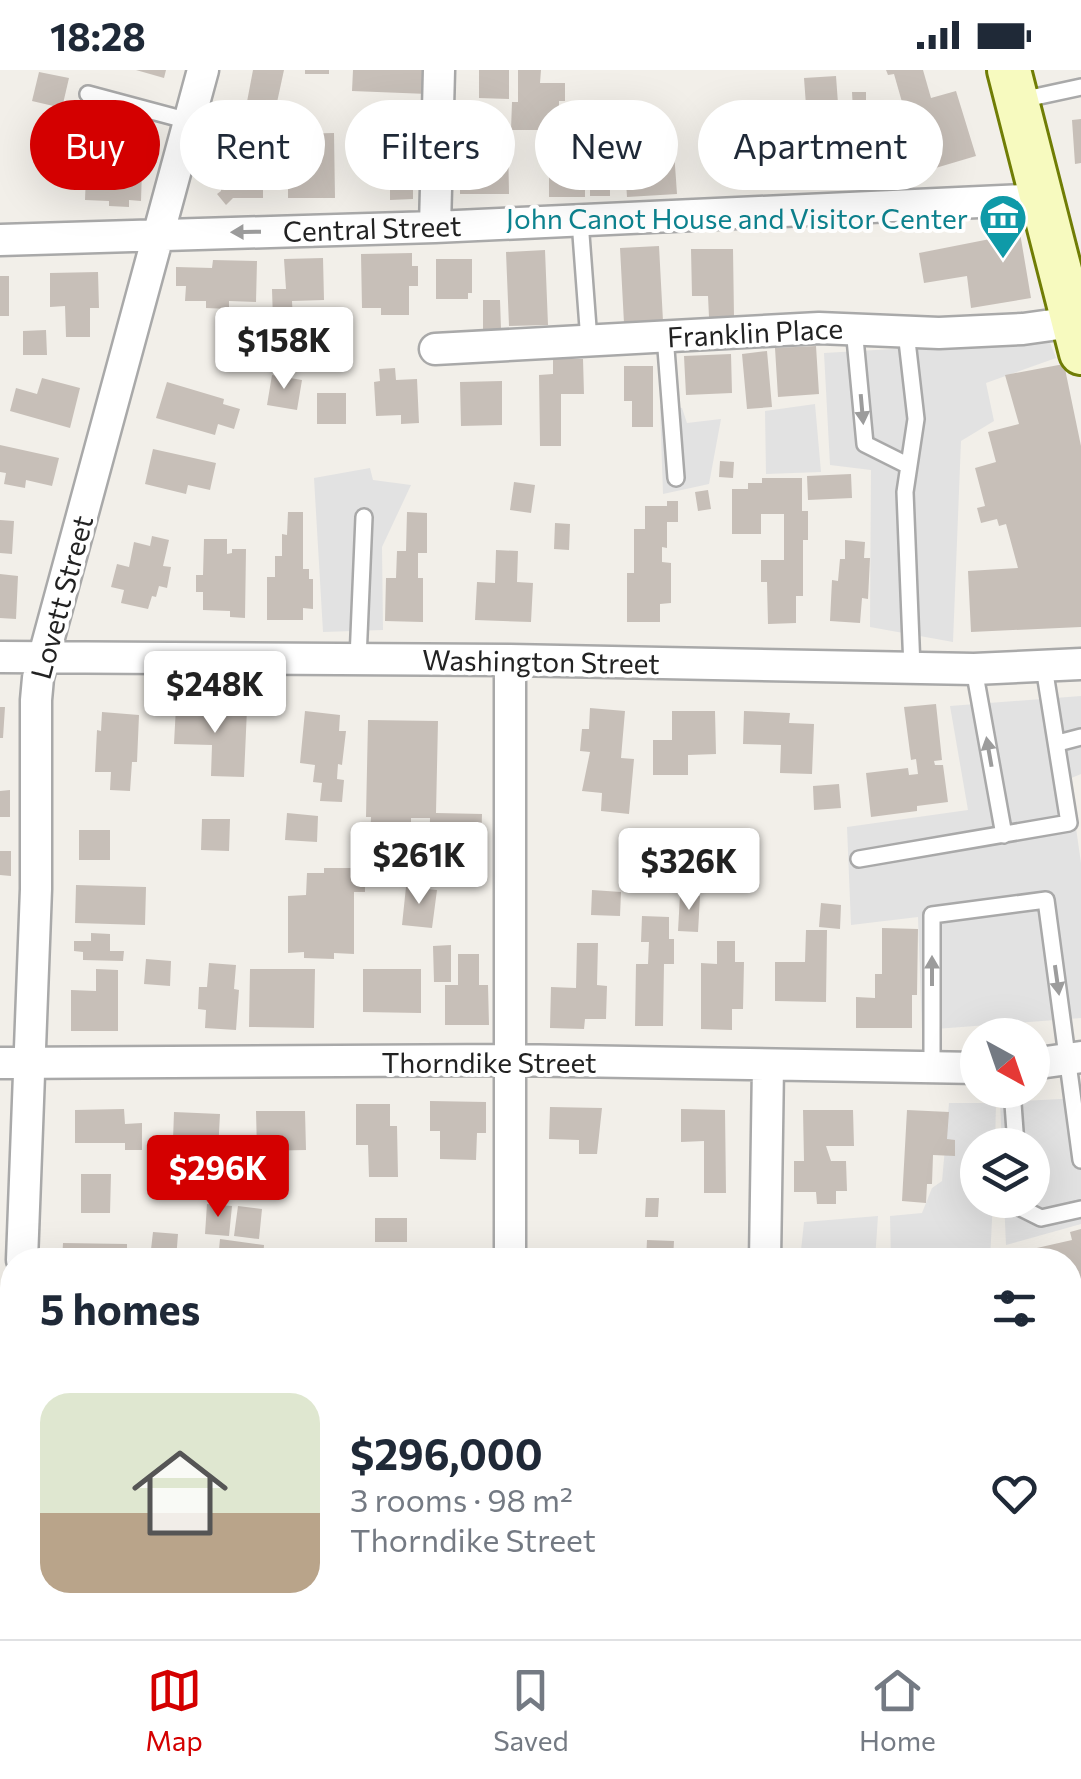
<!DOCTYPE html>
<html lang="en">
<head>
<meta charset="utf-8">
<style>
	:root { --surface:#fff; --page:#f6f6f7; --text:#1f2937; --muted:#747a83; --line:#e0e1e3; --accent:#d40000 }
	body { margin:0; font-family:Commissioner,sans-serif; background:var(--page); color:var(--text); height:100vh; display:flex; flex-direction:column; font-size:38px; white-space:nowrap }
	* { box-sizing:border-box; margin:0 }
	p { font-size:32px; color:var(--muted) }
	.icon { flex:none; width:55px; height:55px; fill:none; stroke:currentColor; stroke-width:2; stroke-linecap:round; stroke-linejoin:round }
	.map { position:relative; flex:1; overflow:hidden }
	.side { position:absolute; left:0px; top:1178px; width:1082px; height:392px; display:flex; flex-direction:column; background:var(--surface); border-radius:40px 40px 0 0; box-shadow:0 10px 40px #0002 }
	.side>* { flex:none }
	.banner { position:absolute; left:30px; top:30px; width:1022px; height:90px; display:flex; gap:20px }
	.needle { width:65px; rotate:140deg }
	.buttons { position:absolute; left:960px; top:948px; display:grid; gap:20px }
	.buttons a { display:grid; place-items:center; width:90px; height:90px; border-radius:50%; background:var(--surface); box-shadow:0 10px 40px #0002; font-size:50px }
	.price { position:absolute; translate:-50% -85px; padding:0 22px; border-radius:10px; background:#fff; color:#222; font-size:32px; line-height:65px; filter:drop-shadow(0 2px 5px #0008) }
	.price::after { content:''; position:absolute; left:50%; top:60px; width:30px; height:22px; margin-left:-15px; background:inherit; clip-path:polygon(0 0,100% 0,50% 100%) }
	.price.active { background:var(--accent); color:#fff }
	ul { padding:0; list-style:none }
	li { display:flex; align-items:center; gap:30px; height:250px; padding:0 40px }
	li span { display:grid; place-items:center; flex:none; width:280px; height:200px; border-radius:30px; color:#555 }
	li>.icon { margin-inline-start:auto }
	span .icon { width:120px; height:120px; fill:#fffc; stroke-width:1 }
	li b { font-size:42px }
	h2 { display:flex; justify-content:space-between; align-items:center; height:120px; padding:0 40px; font-size:42px }
	.pill { padding:0 35px; border-radius:45px; background:var(--surface); box-shadow:0 10px 40px #0002; font-size:35px; line-height:90px }
	.pill.active { background:var(--accent); color:#fff }
	.status { display:flex; justify-content:space-between; align-items:center; height:70px; padding:0 50px; background:var(--surface); direction:ltr }
	.status svg { height:28px; fill:currentColor }
	.tab-bar { display:flex; justify-content:space-around; align-items:center; height:140px; border-top:2px solid var(--line); background:var(--surface); font-size:28px; color:var(--muted) }
	.tab-bar a { display:grid; justify-items:center; gap:5px }
	.tab-bar .active { color:var(--accent) }
	.map>svg:first-child { display:block }
</style>
</head>
<body>
<div class="status"><b>18:28</b><svg viewBox="0 0 49 12"><path d="M0 12V9h3v3zM5 12V6h3v6zM10 12V3h3v9zM15 12V0h3v12zM26 1h20v11H26zM47 4h2v5h-2z"/></svg></div>
<div class="map">
<svg width="1081" height="1569" viewBox="0 0 1081 1569">
	<rect width="100%" height="100%" fill="#f2efe9"/>
	<path fill="#aacbaf" d="M1081 1372V1512L1075 1495H1070V1374Z"/>
	<path fill="#e2e2e2" d="M1049 270 1056 288 986 313 994 351 961 371 953 572 870 557 871 400 830 395 824 283Z
		M815 334 821 402 766 404 765 341Z
		M660 336 682 338 687 353 721 349 709 414 663 424Z
		M370 398 373 410 411 415 382 477 383 560 323 562 314 408Z
		M1081 626V704L1069 709 1081 793V948L922 960 918 847 851 855 847 757 968 740 950 636Z
		M1081 1028V1154L1006 1175 1004 1130H1032V1075H1002L1000 1032Z
		M949 1033H996L995 1075H978V1130H993L990 1190H891L890 1146 922 1143 932 1118 942 1111Z
		M878 1146 875 1190H800L804 1152Z"/>
	<path fill="#c7bfb8" d="M136 0H166L164 8Z
		M253 0H284L276 37 270 36 269 41 246 37Z
		M305 0H329V4H305Z
		M353 0H429L428 24 352 21Z
		M479 0H509V29L479 28Z
		M518 0H541L540 13H565V31H559V51H543L542 60H511L512 32H518Z
		M886 0H923L931 28 956 21 976 86 922 102 894 4 888 5Z
		M39 2 69 8 62 38 32 31Z
		M836 6 840 61 808 63 804 8Z
		M852 22H866V41H873L875 111 842 112 841 69H845V42L853 41Z
		M659 38 662 82 674 81 677 124 627 127 624 82H633L630 40Z
		M785 46 786 62H796L800 113 742 116 739 65 751 64V48Z
		M1081 49V93L1075 94 1072 50Z
		M590 58H612L616 116H610V126H590Z
		M334 63 335 128H288V93H292V64Z
		M221 66H252V94L263 95V128H233L226 135 217 124 221 121Z
		M562 67H585V127H549V85L562 86Z
		M390 69H417L418 92H424L425 120H413V129L390 130V110H380L379 92 391 91Z
		M460 70H508L509 124H460Z
		M87 79 115 80 114 98 142 100 141 131 129 130V137L109 136V131L85 130Z
		M1020 163 1031 228 971 238 967 206 924 213 919 183Z
		M659 176 663 251 624 253 620 178Z
		M691 179H733L734 247H709L708 226H692Z
		M545 180 548 255 509 256 506 182Z
		M412 183V196H418V216H409V245H381V238H362L361 184Z
		M323 188 324 230 292 231 293 251H273L272 219H286L284 189Z
		M436 189H472V223H468V229H436Z
		M213 190 257 191 256 232 229 231V239L206 238V231H185L186 216H176V197L212 198Z
		M98 202 99 238H90V267H66L65 236 50 237V203Z
		M0 206H9V246H0Z
		M483 230H500L501 259H483Z
		M46 260 47 285H23V261Z
		M244 261 262 262 261 285 244 284Z
		M816 276 819 324 778 327 775 278Z
		M767 281 772 337 747 339 742 284Z
		M731 284 732 323 686 325 684 286Z
		M553 289H583L584 324H561V376H540L539 305 553 304Z
		M1064 294 1081 376V557L971 562 968 501 1018 498 1006 454 999 456 997 449 981 453 977 438 985 436 975 398 996 392 988 362 1019 354 1005 305Z
		M624 296H653V357H632V331H624Z
		M395 298 396 310 417 309 419 353 401 354V345L376 346 374 312 380 311 379 299Z
		M272 305 302 310 297 340 267 335Z
		M42 308 80 318 70 358 10 341 16 318 37 324Z
		M502 311V355L461 356 460 312Z
		M167 312 224 329 223 334 240 339 234 359 218 354 215 365 156 348Z
		M317 323H346V354H317Z
		M0 375 59 388 52 416 26 410 25 418 4 414 6 403 0 402Z
		M153 379 216 393 210 420 188 415 186 424 145 414Z
		M720 391 734 392 733 408 719 407Z
		M851 404 852 428 808 430 807 406Z
		M762 408H802V441H808V470H803V526H796V553L768 554 767 512H761V490H784V444H761V464H732V419H748V413H762Z
		M514 412 535 415 531 443 510 440Z
		M708 420 711 439 698 441 695 422Z
		M667 431H678V452H667V478L662 477V492L671 493V533L660 534V552H627V503H634V459H645V436H667Z
		M288 442H303V499H309V509H313V539L303 538V550H267V507H275V486H282V464L287 465Z
		M407 442 427 443V483H418V508H423V552L385 551 386 508H396L397 481H406Z
		M0 450 14 451 12 484 0 483Z
		M555 453 570 454 569 480 554 479Z
		M152 466 169 470 163 496 171 497 167 518 159 516 156 527 152 526 148 539 121 533 124 520 111 517 117 494 129 497 134 472 150 476Z
		M204 469H227V484L232 483V479H246L245 548 230 547V541L203 540V522H196V505H203Z
		M845 470 865 472 864 488H870L868 529 862 528 860 553 830 551 832 510 838 511 840 489H845Z
		M496 480 518 481 517 512 533 513 531 552 475 550 477 512 495 513Z
		M0 504 18 506 16 549 0 548Z
		M936 634 942 690 934 691 935 695H943L948 732 917 736V741L871 747 866 703 908 698 909 705 918 704 916 689 911 690 904 637Z
		M176 636 247 639 244 707 211 706 212 675 174 674Z
		M0 637H5L3 668H0Z
		M590 638 625 641 621 688 634 689 629 744 601 741 602 723 582 721 590 682 580 681 582 659H589Z
		M305 641 340 645 339 661H346L342 695 338 694 337 709 344 710 342 732 320 731 322 713 313 712 315 695 300 693Z
		M672 641H715L716 684 688 685V705H653V670H672Z
		M744 641 790 643 789 653 814 654 812 704 780 703 781 675 743 674Z
		M102 642 139 645 137 692H132L130 721 110 720 111 702H95L97 660 101 661Z
		M368 650 438 651 436 743 482 744 480 813 429 812 430 748H411V769H370L371 747H366Z
		M839 714 841 738 814 740 813 716Z
		M10 720V747H0V721Z
		M287 743 318 746 317 772 285 770Z
		M202 749H230L229 781 201 780Z
		M79 760H110V790H79Z
		M0 781H11V806L0 805Z
		M677 791 702 793V805L676 804Z
		M619 794H635L636 818H620Z
		M324 798H365V822H354V884L334 883V889L304 888V882L288 883V826L306 825 307 803H324Z
		M76 815 146 817 145 855 75 853Z
		M406 817 437 820 432 858 402 855Z
		M592 820 621 822 620 846 591 845Z
		M680 825 700 826 698 862 678 861Z
		M821 833 841 835 840 859 819 857Z
		M642 846 669 847V869H674V894H664L663 956H635L636 894H648L649 872H641Z
		M882 858 918 859 917 925H912V958H856V927L875 928V904H882Z
		M806 860H827L826 932 775 931V892H805Z
		M91 863 110 864V881H124L123 891 83 890V882L74 881V871H91Z
		M717 871H735V892H744L743 939H732V960L701 959V893L717 894Z
		M577 873H598L597 915 607 916 606 949H585L584 959 550 958 551 917 576 918Z
		M451 875V912H434L433 876Z
		M458 884H479V915H488L489 955H445V915H458Z
		M146 889 171 891 170 916 144 914Z
		M209 893 236 895 234 919 239 920 236 960 205 958 206 940 198 939 199 917H207Z
		M96 899 118 900V961H71V920L96 921Z
		M250 899H315L314 958 249 957Z
		M363 899H421V943L363 942Z
		M430 1031 486 1032V1063H477L476 1090 440 1089V1061H430Z
		M356 1034H390V1056H397L398 1107H369L368 1075H356Z
		M550 1037 602 1038 597 1084H579V1070L549 1069Z
		M124 1039 125 1054 142 1053V1080H125V1073H75V1040Z
		M681 1039 725 1040 726 1123H704V1071L681 1072Z
		M803 1040H853L854 1076H826L831 1091H846L847 1121H836V1134H817L816 1122H794V1091H804Z
		M907 1040 949 1042 947 1069 955 1070V1086L933 1085 932 1114H927L926 1133 902 1131Z
		M256 1041H305L306 1080 257 1081Z
		M174 1042 220 1044 217 1100 173 1098 174 1083H167V1069L173 1070Z
		M81 1104H111L110 1143H81Z
		M646 1128H659L658 1147H645Z
		M207 1134 232 1136 229 1166 205 1164Z
		M238 1136 262 1139 259 1169 234 1166Z
		M375 1148H407V1172H375Z
		M1081 1159V1212L1070 1214V1190H1016L1015 1183 1072 1170 1070 1162Z
		M153 1162 178 1164 176 1190 150 1188Z
		M220 1169 264 1175 263 1190H218Z
		M647 1170 674 1171 673 1190H646Z
		M63 1173 127 1174V1190H62Z
		M562 1186H587V1190H562Z
		M71 1558H107L105 1565 115 1569H65Z
		M327 1558H369L367 1569H326Z
		M461 1558H486L485 1569H460Z
		M540 1558H565V1565L539 1563Z
		M770 1558H830L839 1569H754Z
		M942 1558H1038L1042 1569H947Z
		M148 1560 176 1562V1569H147Z"/>
	<g fill="none" stroke-linecap="round" stroke-linejoin="round">
		<g stroke="#a9a9a9" stroke-width="20">
			<path id="service" d="M88 24 189 51
				M1021 30 1081 17
				M580 151 589 271
				M854 258 865 374 907 395
				M906 262 916 349 905 422 912 598
				M665 266 676 408
				M358 589 364 447
				M974 599 1004 765
				M1058 673 1081 667
				M859 789 1069 753 1044 597
				M932 999V845L1046 830 1081 1090
				M1012 1020 1016 1075
				M1020 1130 1021 1138 1041 1148 1081 1139"/>
		</g>
		<g stroke="#a9a9a9" stroke-width="35">
			<path id="minor" d="M435 157 439 0
				M0 170 435 157 1043 129
				M435 279 819 258 939 263 1023 259 1073 252
				M0 587 510 590 974 599 1081 594
				M510 590V1190
				M0 993 509 990 978 998
				M1032 994 1081 987
				M22 1190 36 819V630L38 608 203 0
				M765 1190 768 996
				M0 1341 12 1342
				M1070 1344 1081 1341
				M874 1558 877 1569
				M2 1569 12 1371"/>
		</g>
		<g stroke="#707d05" stroke-width="48">
			<path id="secondary" d="M1009 0 1081 283"/>
		</g>
		<use href="#service" stroke="#fff" stroke-width="15"/>
		<use href="#minor" stroke="#fff" stroke-width="30"/>
		<use href="#secondary" stroke="#f7fabf" stroke-width="42"/>
	</g>
	<defs><path id="oneway-solid" d="M-6-.8H1V-3.2L6.5 0L1 3.2V.8H-6Z" transform="scale(2.5)"/></defs>
	<g fill="#9c9c9c">
		<use href="#oneway-solid" transform="translate(246 162) rotate(179)"/>
		<use href="#oneway-solid" transform="translate(862 339) rotate(85)"/>
		<use href="#oneway-solid" transform="translate(989 682) rotate(-100)"/>
		<use href="#oneway-solid" transform="translate(932 901) rotate(-90)"/>
		<use href="#oneway-solid" transform="translate(1057 910) rotate(82)"/>
	</g>
	<defs>
		<g id="museum-pin" transform="scale(2.5)"><path d="M0 17L-7.5 6A9.5 9.5 0 1 1 7.5 6Z" fill="#0f9aa8" stroke="#fff"/><path d="M0-6L6-3V-2H-6V-3ZM-5-1h2V3h-2ZM-1-1h2V3h-2ZM3-1h2V3H3ZM-6 4H6V6H-6Z" fill="#fff"/></g>
	</defs>
	<g fill-rule="evenodd">
		<use href="#museum-pin" x="1003" y="148"/>
	</g>
	<g text-anchor="middle" dominant-baseline="central" stroke-width="8" stroke-linejoin="round" paint-order="stroke">
		<g font-size="28" fill="#0d838f" stroke="#fff" text-anchor="end">
			<text x="968" y="148">John Canot House and Visitor Center</text>
		</g>
		<g font-size="28" fill="#222" stroke="#fff">
			<text transform="translate(372 158) rotate(-2)">Central Street</text>
			<text transform="translate(755 262) rotate(-3)">Franklin Place</text>
			<text transform="translate(61 527) rotate(-75)">Lovett Street</text>
			<text transform="translate(541 591) rotate(1)">Washington Street</text>
			<text x="489" y="992">Thorndike Street</text>
		</g>
	</g>
</svg>
<div class="buttons">
<a><svg class="needle" viewBox="-14 -14 28 28"><path d="M0-13l5 13h-10z" fill="#e53935"/><path d="M0 13l5-13h-10z" fill="#747a83"/></svg></a>
<a><svg class="icon" aria-label="layers" viewBox="0 0 24 24"><path d="M12 4l9 5-9 5-9-5zM3 14l9 5 9-5"/></svg></a>
</div>
<b class="price" style="left:284px;top:322px">$158K</b>
<b class="price" style="left:215px;top:666px">$248K</b>
<b class="price" style="left:419px;top:837px">$261K</b>
<b class="price" style="left:689px;top:843px">$326K</b>
<b class="price active" style="left:218px;top:1150px">$296K</b>
<div class="banner">
<a class="pill active">Buy</a>
<a class="pill">Rent</a>
<a class="pill">Filters</a>
<a class="pill">New</a>
<a class="pill">Apartment</a>
</div>
<section class="side">
<h2>5 homes<svg class="icon" aria-label="filters" viewBox="0 0 24 24"><path d="M4 7h16M4 17h16"/><circle cx="9" cy="7" r="2"/><circle cx="15" cy="17" r="2"/></svg></h2>
<ul>
<li><span style="background:linear-gradient(#dfe7d0 60%,#b9a48a 0)"><svg class="icon" aria-label="home" viewBox="0 0 24 24"><path d="M3 11l9-7 9 7M6 9v11h12V9"/></svg></span><div><b>$296,000</b><p>3 rooms · 98 m²</p><p>Thorndike Street</p></div><svg class="icon" aria-label="heart" viewBox="0 0 24 24"><path d="M12 20l-8-8c-3-5 5-10 8-4 3-6 11-1 8 4z"/></svg></li>
</ul>
</section>
</div>
<nav class="tab-bar">
<a class="active"><svg class="icon" aria-label="map" viewBox="0 0 24 24"><path d="M3 6l6-2 6 2 6-2v14l-6 2-6-2-6 2zM9 4v14M15 6v14"/></svg>Map</a>
<a><svg class="icon" aria-label="saved" viewBox="0 0 24 24"><path d="M7 4h10v16l-5-4-5 4z"/></svg>Saved</a>
<a><svg class="icon" aria-label="home" viewBox="0 0 24 24"><path d="M3 11l9-7 9 7M6 9v11h12V9"/></svg>Home</a>
</nav>
</body>
</html>
